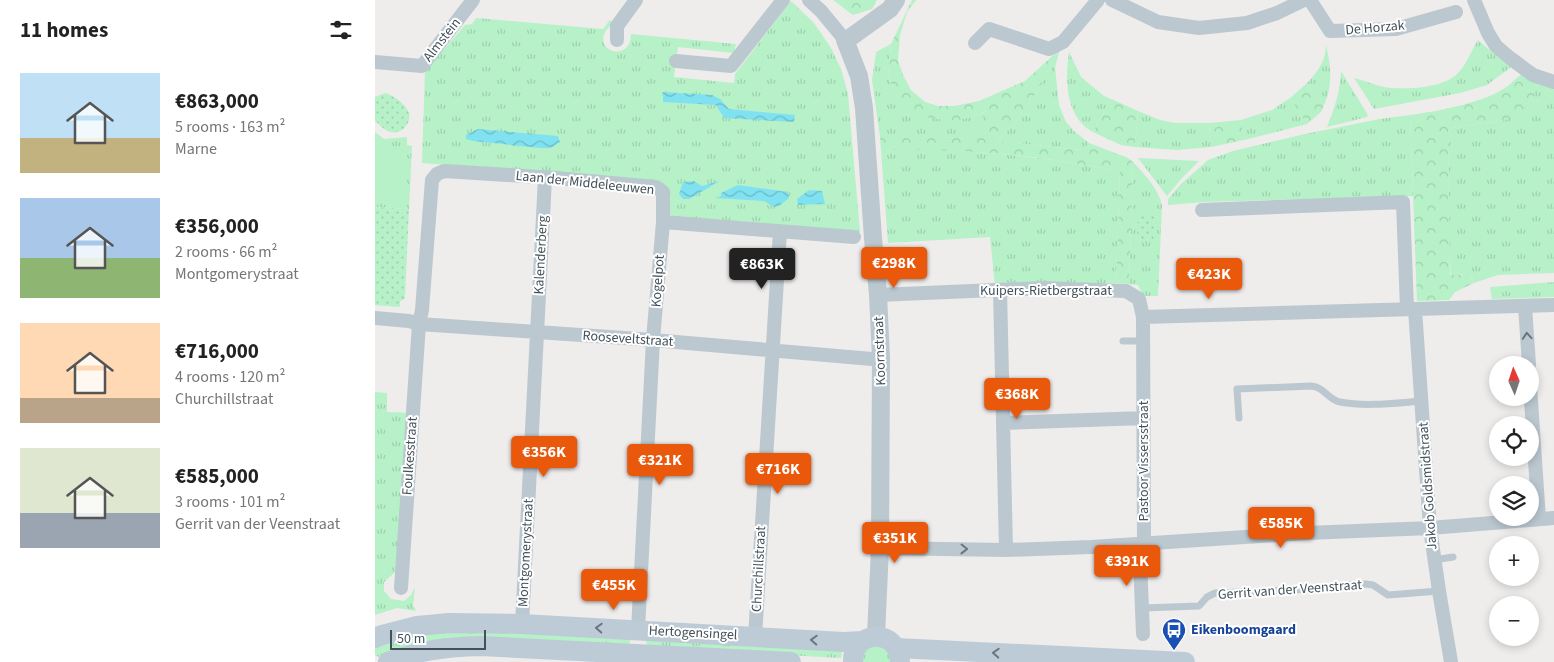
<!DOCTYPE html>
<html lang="en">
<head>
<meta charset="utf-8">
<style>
	:root { --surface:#fff; --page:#f2f2f2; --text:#222; --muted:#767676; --accent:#ea580c }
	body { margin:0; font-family:"Source Sans 3",sans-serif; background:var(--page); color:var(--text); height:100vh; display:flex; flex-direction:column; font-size:19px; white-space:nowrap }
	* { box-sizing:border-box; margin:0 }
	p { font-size:16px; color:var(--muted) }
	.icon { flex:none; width:28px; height:28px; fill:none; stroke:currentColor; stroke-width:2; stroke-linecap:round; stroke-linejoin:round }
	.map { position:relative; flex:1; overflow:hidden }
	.side { display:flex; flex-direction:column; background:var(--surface); width:375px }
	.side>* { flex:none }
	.needle { width:32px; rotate:357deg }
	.fabs { position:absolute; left:1114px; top:356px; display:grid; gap:10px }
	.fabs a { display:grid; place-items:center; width:50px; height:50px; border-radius:50%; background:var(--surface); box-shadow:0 2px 8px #0003; font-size:25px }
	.scale { position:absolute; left:15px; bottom:12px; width:96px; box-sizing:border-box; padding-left:5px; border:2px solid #43515a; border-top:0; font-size:14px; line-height:18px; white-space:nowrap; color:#43515a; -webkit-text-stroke:4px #fff; paint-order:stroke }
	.price { position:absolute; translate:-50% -42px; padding:0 11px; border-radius:5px; background:var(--accent); color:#fff; font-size:16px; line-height:32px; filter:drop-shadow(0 1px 2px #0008) }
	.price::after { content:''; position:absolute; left:50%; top:30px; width:15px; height:11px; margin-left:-8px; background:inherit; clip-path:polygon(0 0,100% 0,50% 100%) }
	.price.selected { background:#222; color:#fff }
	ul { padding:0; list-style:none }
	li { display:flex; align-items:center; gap:15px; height:125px; padding:0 20px }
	li span { display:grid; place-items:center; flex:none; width:140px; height:100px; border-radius:0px; color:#555 }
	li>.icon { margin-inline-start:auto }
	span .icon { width:60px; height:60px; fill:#fffc; stroke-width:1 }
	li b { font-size:21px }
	h2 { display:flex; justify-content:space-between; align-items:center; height:60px; padding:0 20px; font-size:21px }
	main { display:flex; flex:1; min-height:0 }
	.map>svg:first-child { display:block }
</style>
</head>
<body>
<main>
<section class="side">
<h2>11 homes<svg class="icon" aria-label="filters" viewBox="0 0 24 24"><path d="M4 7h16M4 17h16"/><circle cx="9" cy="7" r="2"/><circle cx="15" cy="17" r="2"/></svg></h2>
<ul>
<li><span style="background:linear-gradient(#bfe0f5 65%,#c2b280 0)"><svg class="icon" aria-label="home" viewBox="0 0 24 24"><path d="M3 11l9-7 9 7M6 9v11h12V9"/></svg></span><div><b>€863,000</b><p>5 rooms · 163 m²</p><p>Marne</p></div></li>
<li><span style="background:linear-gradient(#a9c7e8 60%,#8fb573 0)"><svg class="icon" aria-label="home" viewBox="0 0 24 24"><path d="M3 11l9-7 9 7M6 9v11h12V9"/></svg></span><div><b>€356,000</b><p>2 rooms · 66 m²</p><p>Montgomerystraat</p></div></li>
<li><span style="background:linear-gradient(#ffd9b3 75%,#b9a48a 0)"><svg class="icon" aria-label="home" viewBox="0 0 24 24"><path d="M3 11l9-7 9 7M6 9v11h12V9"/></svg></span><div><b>€716,000</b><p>4 rooms · 120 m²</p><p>Churchillstraat</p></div></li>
<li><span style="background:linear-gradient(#dfe7d0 65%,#9aa5b1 0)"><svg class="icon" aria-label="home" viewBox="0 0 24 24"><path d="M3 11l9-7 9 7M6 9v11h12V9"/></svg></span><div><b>€585,000</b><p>3 rooms · 101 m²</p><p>Gerrit van der Veenstraat</p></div></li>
</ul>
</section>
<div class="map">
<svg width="1179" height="662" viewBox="0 0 1179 662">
	<defs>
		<pattern id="grass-tufts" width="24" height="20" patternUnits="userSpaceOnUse" patternTransform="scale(1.25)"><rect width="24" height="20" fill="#b6f1c8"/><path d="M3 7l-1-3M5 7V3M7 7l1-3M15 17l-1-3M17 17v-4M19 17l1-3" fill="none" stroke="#9ed0ae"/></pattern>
		<pattern id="forest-crowns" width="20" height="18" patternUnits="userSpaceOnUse" patternTransform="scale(1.25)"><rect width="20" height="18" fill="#b6f1c8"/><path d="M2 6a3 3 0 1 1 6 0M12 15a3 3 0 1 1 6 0" fill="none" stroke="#9ed0ae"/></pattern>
		<pattern id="park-dots" width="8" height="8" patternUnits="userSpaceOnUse" patternTransform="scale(1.25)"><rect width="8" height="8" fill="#b6f1c8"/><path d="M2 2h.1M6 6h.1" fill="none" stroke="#9ed0ae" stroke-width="1.8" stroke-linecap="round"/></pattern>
		<pattern id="water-waves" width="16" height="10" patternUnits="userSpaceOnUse" patternTransform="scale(1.25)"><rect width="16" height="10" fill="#80e2f0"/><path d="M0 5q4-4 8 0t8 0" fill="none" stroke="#6abac5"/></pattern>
	</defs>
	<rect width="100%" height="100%" fill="#efecec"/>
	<path fill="url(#grass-tufts)" d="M416 1 439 23 456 48 466 69 473 94 485 232 299 218 296 216 281 181 47 163 50 71 90 25 97 24 101 18 228 29 235 20 238 23C235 26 232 29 230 32 220 53 256 62 256 34L361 44 359 53 303 47 299 77 359 83 360 74Z
		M1103 40 1117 52 1139 65 1112 85 1085 93 999 109 979 78C991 81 1004 87 1016 88 1036 89 1069 88 1083 73 1092 64 1096 51 1103 40Z
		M516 44 513 77 523 98 597 117 613 111 600 139 562 137H505L497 80 501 52Z
		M951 45C956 66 958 85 949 105L931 84C942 73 951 61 951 45Z
		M685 49 680 67 684 105 691 122 700 132 714 143 708 150 622 141 639 124 663 90Z
		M694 52 706 77 729 96 736 99 718 132C690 117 690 79 694 52Z
		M966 71 993 115 992 117 952 127C960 107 965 92 966 71Z
		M1166 74 1179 78V273L1123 275 1099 283 1097 278 1086 274 1076 275 1074 245 1073 134 1074 129C1123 116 1146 135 1166 74Z
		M915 98 932 124 869 140 866 120 897 110Z
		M763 111 785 120 801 123H834L836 147 802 150 760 147Z
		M1035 115 1038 196 829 202 793 205V199L806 184 833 160 858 151 930 134 1005 119Z
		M0 132 9 139 32 137V145L37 146 34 209 0 207Z
		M550 149C616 152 681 158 745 172L741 283 620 285 615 237 513 243 506 150Z
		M763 158 824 161 807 178 792 196Z
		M758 162C770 175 784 189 787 206L783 296H768L763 285 754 284Z
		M1179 282V297L1117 299 1115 287Z
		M0 392 12 393V412L36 413 26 567 9 582V591L16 599 29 601 36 595 40 587 38 606 41 611 22 608 0 615Z
		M45 629 256 635 255 642 253 647 7 659 0 655V643Z
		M272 636 468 646 466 658 275 648 271 643Z
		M501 645 513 651 516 662H486L489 650Z"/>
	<path fill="url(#forest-crowns)" d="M458 0H502L497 9 478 15Z
		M537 0H541L532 12 525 35 523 60 528 75 536 90 550 102 563 106H580L604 101 650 81 685 49 663 90 639 124 622 141 707 150 714 143 753 158 758 162 754 284 741 283 745 172C667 155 586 148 506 150L505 137H562L600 139V130L612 111 597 117 579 121 555 118 537 111 523 98 513 77 516 44Z
		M1151 70 1166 74C1146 136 1123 115 1074 129L1073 134 1075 273 1076 275C1085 274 1096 273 1099 283L1080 292 1074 300 1042 301 1035 115C1064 111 1109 103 1133 86 1139 81 1145 75 1151 70Z
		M931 84 949 105 946 112 932 124 915 98Z
		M736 99 763 111 760 147 746 145 718 132Z
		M866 120 869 140 836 147 834 123Z"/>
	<path fill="url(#park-dots)" d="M10 93C18 95 31 104 34 113 37 123 26 135 16 132 10 131 5 125 0 121V97Z
		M0 207 34 209 30 296V299L25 301V307L0 305Z
		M763 215 782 216 780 240 762 239Z"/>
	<path fill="#b6f1c8" d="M0 146 31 147 29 202 0 201Z"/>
	<path fill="url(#water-waves)" d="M288 92 337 95 345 99 354 109 420 115 419 122 349 118 341 105 288 102Z
		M103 129 183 136 185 142 176 148H165L98 141 91 139V135Z
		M319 181 327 186 345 181 314 199H308L304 194 308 182Z
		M363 185 413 192 414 198 404 206 399 207 389 201 340 198 346 196V193Z
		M434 190 447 191 450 204 423 205 422 199Z"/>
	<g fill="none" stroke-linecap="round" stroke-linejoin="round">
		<path stroke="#bbc8d0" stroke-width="7" d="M748 341H768
			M864 418 862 389 936 386C950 387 953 400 965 402 991 407 1020 403 1047 401
			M1059 560 1078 557
			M768 608 824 606 832 597 840 593 962 588 971 585 991 584 998 585 1013 595 1064 591"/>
		<path stroke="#bbc8d0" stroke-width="14" d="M434 0 446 11 470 40
			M737 0 783 22 824 28 872 23 902 13 929 0
			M935 0 955 31 1021 29 1081 12
			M1099 0 1113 33 1121 46 1135 58 1158 75 1179 82
			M242 40V26L261 0
			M600 43 614 29 674 49 688 42 723 0
			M301 61 356 66 408 0
			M0 62 47 66 98 0
			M827 210 1028 202 1032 309
			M625 290 631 550
			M503 295 669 288 751 291 764 299 768 317 1179 305
			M1150 306 1154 365
			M1040 309 1055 528 1064 591 1076 662
			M768 317 769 544 765 560 768 634
			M0 318 34 321 44 324 278 340 497 359 506 358
			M1155 386 1164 519
			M628 423 769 418
			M505 548 631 550 716 547 932 533 1055 528 1179 518
			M26 588 44 324 47 310 57 180 62 174 69 171 181 178 281 187 288 192V222L479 237
			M147 624 170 178
			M263 630 278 340 288 222
			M380 637 405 231"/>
		<path stroke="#bbc8d0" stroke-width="18" d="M501 636 505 548 506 358 503 295 498 238 489 108 484 76 470 40 476 37 515 9 521 0"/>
		<path stroke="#bdcbd7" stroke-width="20" d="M0 638 7 635 42 626 74 623 147 624 469 642 487 641
			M521 648 810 662
			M13 662C47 650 70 647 106 646L416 662
			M478 662C477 629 524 628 525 662"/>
	</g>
	<defs><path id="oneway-chevron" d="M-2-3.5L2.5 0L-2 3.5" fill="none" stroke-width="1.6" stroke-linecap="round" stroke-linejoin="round" transform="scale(1.25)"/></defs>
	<g stroke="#67757d">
		<use href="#oneway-chevron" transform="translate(1152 336) rotate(-94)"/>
		<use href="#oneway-chevron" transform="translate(589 549) rotate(1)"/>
	</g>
	<g stroke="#687680">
		<use href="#oneway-chevron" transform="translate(224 628) rotate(-177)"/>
		<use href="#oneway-chevron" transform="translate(439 640) rotate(-177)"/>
		<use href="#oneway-chevron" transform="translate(621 653) rotate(-177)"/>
	</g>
	<defs>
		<g id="bus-pin" transform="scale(1.25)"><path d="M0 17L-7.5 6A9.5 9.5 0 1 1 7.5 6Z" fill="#1a4fb4" stroke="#fff"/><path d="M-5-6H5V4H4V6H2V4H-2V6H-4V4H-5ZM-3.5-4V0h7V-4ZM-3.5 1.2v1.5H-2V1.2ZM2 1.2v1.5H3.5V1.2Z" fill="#fff"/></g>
	</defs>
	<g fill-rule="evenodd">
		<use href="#bus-pin" x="799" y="630"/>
	</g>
	<g text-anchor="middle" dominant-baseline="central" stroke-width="4" stroke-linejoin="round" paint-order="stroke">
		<g font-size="14" fill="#43515a" stroke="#fff">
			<text transform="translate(1000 28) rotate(-5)">De Horzak</text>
			<text transform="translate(67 40) rotate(-52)">Almstein</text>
			<text transform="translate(210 183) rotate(6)">Laan der Middeleeuwen</text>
			<text transform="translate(166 255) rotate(-87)">Kalenderberg</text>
			<text transform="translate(283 281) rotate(-86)">Kogelpot</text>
			<text x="671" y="291">Kuipers-Rietbergstraat</text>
			<text transform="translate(253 339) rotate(4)">Rooseveltstraat</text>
			<text transform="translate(505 351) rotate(-92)">Koornstraat</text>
			<text transform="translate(35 456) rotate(-86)">Foulkesstraat</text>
			<text transform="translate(769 461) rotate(-90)">Pastoor Vissersstraat</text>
			<text transform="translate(1053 486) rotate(-94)">Jakob Goldsmidstraat</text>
			<text transform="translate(151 553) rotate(-87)">Montgomerystraat</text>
			<text transform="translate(384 569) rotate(-87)">Churchillstraat</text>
			<text transform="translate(915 590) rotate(-4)">Gerrit van der Veenstraat</text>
			<text transform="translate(318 633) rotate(3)">Hertogensingel</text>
		</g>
		<g font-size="14" font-weight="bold" fill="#164399" stroke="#fff" text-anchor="start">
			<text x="816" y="630">Eikenboomgaard</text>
		</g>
	</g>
</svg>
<div class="fabs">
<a><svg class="needle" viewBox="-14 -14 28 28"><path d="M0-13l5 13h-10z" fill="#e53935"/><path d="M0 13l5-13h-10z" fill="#767676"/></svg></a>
<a><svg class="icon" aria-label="locate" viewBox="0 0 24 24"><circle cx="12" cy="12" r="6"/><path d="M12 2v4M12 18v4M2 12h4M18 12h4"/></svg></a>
<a><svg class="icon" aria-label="layers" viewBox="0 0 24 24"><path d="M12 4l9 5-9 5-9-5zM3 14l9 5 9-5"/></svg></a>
<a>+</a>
<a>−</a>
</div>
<div class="scale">50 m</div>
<b class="price" style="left:519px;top:289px">€298K</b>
<b class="price selected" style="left:387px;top:290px">€863K</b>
<b class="price" style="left:834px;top:300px">€423K</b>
<b class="price" style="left:642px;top:420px">€368K</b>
<b class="price" style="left:169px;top:478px">€356K</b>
<b class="price" style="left:285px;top:486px">€321K</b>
<b class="price" style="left:403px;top:495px">€716K</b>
<b class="price" style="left:906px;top:549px">€585K</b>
<b class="price" style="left:520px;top:564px">€351K</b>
<b class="price" style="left:752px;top:587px">€391K</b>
<b class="price" style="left:239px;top:611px">€455K</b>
</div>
</main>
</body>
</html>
